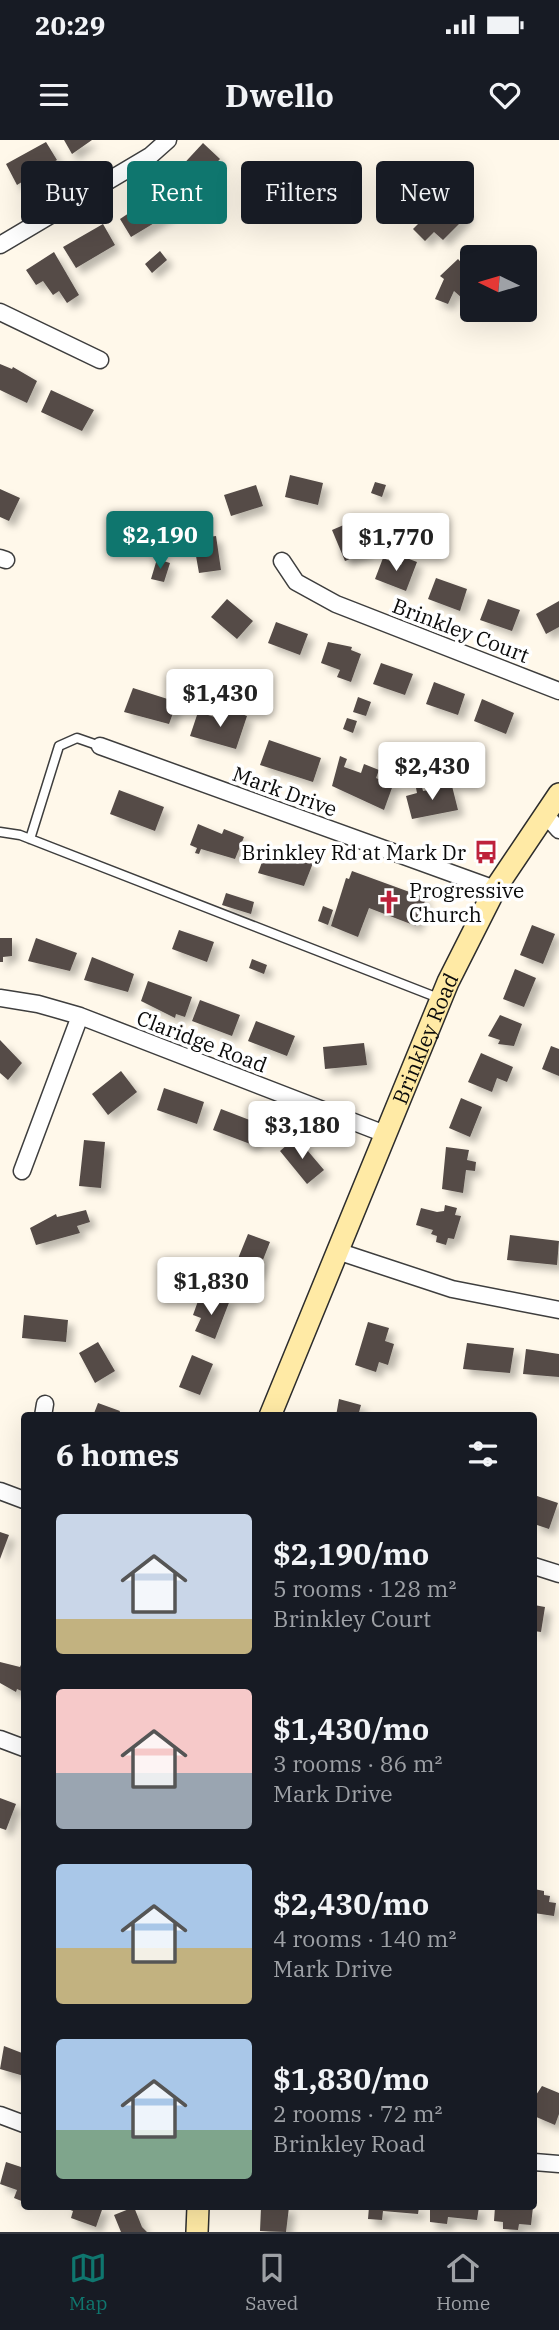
<!DOCTYPE html>
<html lang="en">
<head>
<meta charset="utf-8">
<style>
	:root { --surface:#171b24; --page:#242831; --text:#f1f3f6; --muted:#9ea1a6; --line:#363941; --accent:#0f766e }
	body { margin:0; font-family:"IBM Plex Serif",serif; background:var(--page); color:var(--text); height:100vh; display:flex; flex-direction:column; font-size:26px; white-space:nowrap }
	* { box-sizing:border-box; margin:0 }
	p { font-size:23px; color:var(--muted) }
	.icon { flex:none; width:38px; height:38px; fill:none; stroke:currentColor; stroke-width:2; stroke-linecap:round; stroke-linejoin:round }
	.map { position:relative; flex:1; overflow:hidden }
	.panel { position:absolute; left:21px; top:1272px; width:516px; height:798px; display:flex; flex-direction:column; background:var(--surface); border-radius:7px; box-shadow:0 7px 28px #0002 }
	.panel>* { flex:none }
	.banner { position:absolute; left:21px; top:21px; width:518px; height:63px; display:flex; gap:14px }
	.needle { width:46px; rotate:275deg }
	.fabs { position:absolute; left:460px; top:105px; display:grid; gap:14px }
	.fabs a { display:grid; place-items:center; width:77px; height:77px; border-radius:7px; background:var(--surface); box-shadow:0 7px 28px #0002; font-size:35px }
	.price { position:absolute; translate:-50% -60px; padding:0 16px; border-radius:7px; background:#fff; color:#222; font-size:23px; line-height:46px; filter:drop-shadow(0 2px 4px #0008) }
	.price::after { content:''; position:absolute; left:50%; top:42px; width:21px; height:16px; margin-left:-10px; background:inherit; clip-path:polygon(0 0,100% 0,50% 100%) }
	.price.current { background:var(--accent); color:#fff }
	ul { padding:0; list-style:none }
	li { display:flex; align-items:center; gap:21px; height:175px; padding:0 35px }
	li span { display:grid; place-items:center; flex:none; width:196px; height:140px; border-radius:7px; color:#555 }
	li>.icon { margin-inline-start:auto }
	span .icon { width:84px; height:84px; fill:#fffc; stroke-width:1 }
	li b { font-size:30px }
	h2 { display:flex; justify-content:space-between; align-items:center; height:84px; padding:0 35px; font-size:30px }
	.chip { padding:0 24px; border-radius:7px; background:var(--surface); box-shadow:0 7px 28px #0002; font-size:24px; line-height:63px }
	.chip.current { background:var(--accent); color:#fff }
	.status { display:flex; justify-content:space-between; align-items:center; height:49px; padding:0 35px; background:var(--surface); direction:ltr }
	.status svg { height:19px; fill:currentColor }
	header { display:flex; justify-content:space-between; align-items:center; height:91px; padding:0 35px; background:var(--surface); font-size:32px; font-weight:700 }
	.menu { display:flex; justify-content:space-around; align-items:center; height:98px; border-top:2px solid var(--line); background:var(--surface); font-size:19px; color:var(--muted) }
	.menu a { display:grid; justify-items:center; gap:4px }
	.menu .current { color:var(--accent) }
	.map>svg:first-child { display:block }
</style>
</head>
<body>
<div class="status"><b>20:29</b><svg viewBox="0 0 49 12"><path d="M0 12V9h3v3zM5 12V6h3v6zM10 12V3h3v9zM15 12V0h3v12zM26 1h20v11H26zM47 4h2v5h-2z"/></svg></div>
<header><svg class="icon" aria-label="menu" viewBox="0 0 24 24"><path d="M4 6h16M4 12h16M4 18h16"/></svg>Dwello<svg class="icon" aria-label="heart" viewBox="0 0 24 24"><path d="M12 20l-8-8c-3-5 5-10 8-4 3-6 11-1 8 4z"/></svg></header>
<div class="map">
<svg width="559" height="2092" viewBox="0 0 559 2092">
	<defs>
		<filter id="shadow"><feDropShadow dx="6" dy="6" stdDeviation="3.5" flood-color="#0004"/></filter>
	</defs>
	<rect width="100%" height="100%" fill="#fff8ea"/>
	<path fill="#544b47" filter="url(#shadow)" d="M64 0H92L72 14Z
		M46 2 57 20 17 45 6 24Z
		M203 3 220 19 211 29 214 33 204 44 200 41 195 46 178 30Z
		M159 53 171 73 131 97 120 79Z
		M449 62 455 68 459 64 468 75 443 100 434 92 425 101 413 89 430 72 434 76Z
		M103 84 115 105 76 128 63 107Z
		M160 111 167 120 152 133 145 124Z
		M54 112 79 155 67 163 59 151 53 155 43 141 36 145 26 130Z
		M458 119 472 134V147L462 158 454 151 448 164 435 159 444 139 440 136Z
		M0 224 12 229 13 227 37 241 27 263 0 250Z
		M51 250 94 270 82 291 41 272Z
		M290 335 323 343 318 365 285 357Z
		M375 342 386 345 382 357 371 353Z
		M256 345 263 366 231 376 224 355Z
		M0 349 20 358 9 381 0 377Z
		M360 378 371 403 365 413 345 421 332 390Z
		M216 396 221 430 199 433 193 399Z
		M404 417 417 422 406 451 375 439 383 418 401 425Z
		M157 419 170 423 164 442 151 439Z
		M436 438 467 449 460 471 428 459Z
		M227 459 253 481 237 499 211 477Z
		M488 459 520 470 512 491 480 480Z
		M559 461V487L546 494 536 474Z
		M276 482 308 494 300 515 268 503Z
		M328 502 352 507 351 510 361 514 351 542 337 537 340 530 321 523Z
		M381 523 413 534 405 555 373 544Z
		M434 542 465 554 458 575 426 564Z
		M133 548 177 562 169 584 124 572Z
		M358 557 371 562 366 576 353 572Z
		M482 559 514 573 506 594 474 581Z
		M229 569 247 576 236 609 190 596 198 572 225 580Z
		M347 578 357 581 353 593 343 589Z
		M269 600 321 618 313 642 260 625Z
		M465 605 474 608 470 621 461 618Z
		M340 616 347 619 344 627 361 633 364 624 379 630 376 638 393 645 384 670 332 646Z
		M452 646 458 670 412 679 406 656 417 653 416 648 422 647 423 651Z
		M119 650 164 667 155 691 110 674Z
		M198 684 222 694 224 689 244 697 235 719 201 709 199 714 195 713 197 708 190 705Z
		M266 711 291 721 293 716 313 723 304 746 258 733Z
		M352 731 426 758 416 786 369 768 358 797 331 786 346 738 349 739Z
		M226 753 254 762 251 774 222 765Z
		M323 766 333 770 328 785 318 781Z
		M532 785 555 794 543 824 520 815Z
		M179 790 214 802 207 822 172 809Z
		M0 798H12V816L3 817V822H0Z
		M36 798 77 813 70 831 28 821Z
		M92 817 134 834 128 852 84 840Z
		M252 819 267 825 264 834 249 828Z
		M515 829 536 838 524 867 503 859Z
		M148 841 192 857 185 877 176 874 175 878 141 861Z
		M200 860 240 875 232 896 192 881Z
		M500 875 522 884 514 906 498 904 500 900 488 896Z
		M256 881 295 896 287 916 248 901Z
		M0 900 22 923 8 940 0 933Z
		M364 903 367 925 325 929 323 907Z
		M551 906 559 909V936L542 929Z
		M481 913 513 927 507 942 497 938 492 952 468 942Z
		M121 931 137 952 108 975 92 954Z
		M164 948 204 962 197 984 157 970Z
		M461 958 482 967 470 997 449 988Z
		M221 969 260 984 253 1005 213 990Z
		M296 997 324 1030 307 1044 280 1011Z
		M84 1000 105 1002 101 1048 79 1046Z
		M446 1007 469 1010 467 1020 476 1022 475 1031 466 1030 463 1053 442 1049Z
		M445 1065 457 1068 455 1075 461 1076 454 1099 448 1098 446 1105 436 1102 437 1096 431 1094 433 1090 416 1085 421 1068 437 1072 444 1071Z
		M86 1070 90 1082 77 1086 80 1093 36 1105 30 1088 56 1074 57 1077Z
		M248 1094 270 1102 257 1135 235 1126Z
		M510 1095 559 1101 557 1125 507 1120Z
		M182 1129 201 1137 194 1154 175 1146Z
		M217 1156 230 1160 215 1199 195 1191 201 1178 193 1175 198 1161 213 1167Z
		M24 1175 68 1180 66 1202 22 1198Z
		M368 1182 389 1188 385 1201 394 1204 388 1225 379 1222 376 1232 355 1225Z
		M98 1202 115 1231 95 1243 79 1213Z
		M467 1203 514 1208 510 1233 463 1229Z
		M526 1209 559 1214V1237L523 1234Z
		M192 1215 213 1224 200 1255 179 1247Z
		M339 1259 361 1265 358 1276H336Z
		M98 1263 120 1271 118 1276H93Z
		M534 1355 558 1363 549 1389 534 1384Z
		M0 1392 9 1395 0 1419Z
		M534 1465 545 1467 541 1492 534 1491Z
		M24 1518V1552L17 1549 16 1552 0 1543V1522L20 1527Z
		M0 1658 16 1664 6 1690 0 1688Z
		M534 1749 544 1751V1755L550 1756 549 1762 556 1763 554 1776 534 1773Z
		M4 1906 22 1913 24 1907V1936L0 1929Z
		M542 1946 559 1953V1974L555 1985 534 1976V1958Z
		M6 2022 24 2028V2062L14 2058 17 2050 0 2044Z
		M63 2067H103L96 2087 71 2078 73 2071Z
		M134 2067 142 2087 147 2092H121L114 2075Z
		M261 2067H289L286 2092 260 2091Z
		M369 2067H419L418 2074 383 2071 382 2080 368 2079Z
		M430 2067H479L477 2080 448 2077 447 2084 430 2082Z
		M495 2067H533L531 2085 519 2084 518 2090 503 2089V2082L494 2081Z"/>
	<g fill="none" stroke-linecap="round" stroke-linejoin="round">
		<g stroke="#3e3e3e" stroke-width="11">
			<path id="lane" d="M0 692 20 695 441 859
				M30 699 59 606 77 598 100 606"/>
		</g>
		<g stroke="#3e3e3e" stroke-width="19">
			<path id="street" d="M0 105 150 16 168 0
				M0 172 100 220
				M0 418 6 420
				M282 421 296 442 336 464 559 551
				M100 606 495 749
				M544 673 559 690
				M0 858 38 864 80 876 385 994
				M22 1031 80 876
				M337 1111 452 1149 559 1170
				M43 1276 45 1264
				M0 1351 24 1360
				M534 1426 559 1434
				M0 1599 24 1608
				M0 1975 24 1984
				M534 2022 559 2024"/>
		</g>
		<g stroke="#2d2d2d" stroke-width="24">
			<g id="secondary">
				<path id="s1" d="M270 1276 448 842 495 749 559 654"/>
				<path d="M197 2092 198 2067"/>
			</g>
		</g>
		<use href="#lane" stroke="#fff" stroke-width="8"/>
		<use href="#street" stroke="#fff" stroke-width="16"/>
		<use href="#secondary" stroke="#ffeaa5" stroke-width="21"/>
	</g>
	<defs>
		<g id="bus-bare" transform="scale(1.89)"><path d="M-5-6H5V4H4V6H2V4H-2V6H-4V4H-5ZM-3.5-4V0h7V-4ZM-3.5 1.2v1.5H-2V1.2ZM2 1.2v1.5H3.5V1.2Z" fill="#be213b" stroke="#fff" stroke-width="2.5" paint-order="stroke"/></g>
		<g id="church-bare" transform="scale(1.89)"><path d="M-1.2-6h2.4v3.5h3.3v2.4h-3.3V6h-2.4V-.1h-3.3v-2.4h3.3Z" fill="#be213b" stroke="#fff" stroke-width="2.5" paint-order="stroke"/></g>
	</defs>
	<g fill-rule="evenodd">
		<use href="#bus-bare" x="486" y="712"/>
		<use href="#church-bare" x="389" y="762"/>
	</g>
	<g text-anchor="middle" dominant-baseline="central" stroke-width="7" stroke-linejoin="round" paint-order="stroke">
		<g font-size="21" fill="#0b0b0b" stroke="#fff">
			<text transform="translate(461 490) rotate(21)">Brinkley Court</text>
			<text transform="translate(285 651) rotate(20)">Mark Drive</text>
			<text stroke="none"><textPath href="#s1" startOffset="408">Brinkley Road</textPath></text>
			<text transform="translate(202 901) rotate(21)">Claridge Road</text>
		</g>
		<g font-size="21" fill="#0b0b0b" stroke="#fff" text-anchor="end">
			<text x="466" y="712">Brinkley Rd at Mark Dr</text>
			<text x="409" y="750" text-anchor="start">Progressive<tspan x="409" dy="24">Church</tspan></text>
		</g>
	</g>
</svg>
<div class="fabs">
<a><svg class="needle" viewBox="-14 -14 28 28"><path d="M0-13l5 13h-10z" fill="#e53935"/><path d="M0 13l5-13h-10z" fill="#9ea1a6"/></svg></a>
</div>
<b class="price current" style="left:160px;top:431px">$2,190</b>
<b class="price" style="left:396px;top:433px">$1,770</b>
<b class="price" style="left:220px;top:589px">$1,430</b>
<b class="price" style="left:432px;top:662px">$2,430</b>
<b class="price" style="left:302px;top:1021px">$3,180</b>
<b class="price" style="left:211px;top:1177px">$1,830</b>
<div class="banner">
<a class="chip">Buy</a>
<a class="chip current">Rent</a>
<a class="chip">Filters</a>
<a class="chip">New</a>
</div>
<section class="panel">
<h2>6 homes<svg class="icon" aria-label="filters" viewBox="0 0 24 24"><path d="M4 7h16M4 17h16"/><circle cx="9" cy="7" r="2"/><circle cx="15" cy="17" r="2"/></svg></h2>
<ul>
<li><span style="background:linear-gradient(#c9d6e8 75%,#c2b280 0)"><svg class="icon" aria-label="home" viewBox="0 0 24 24"><path d="M3 11l9-7 9 7M6 9v11h12V9"/></svg></span><div><b>$2,190/mo</b><p>5 rooms · 128 m²</p><p>Brinkley Court</p></div></li>
<li><span style="background:linear-gradient(#f6c9c9 60%,#9aa5b1 0)"><svg class="icon" aria-label="home" viewBox="0 0 24 24"><path d="M3 11l9-7 9 7M6 9v11h12V9"/></svg></span><div><b>$1,430/mo</b><p>3 rooms · 86 m²</p><p>Mark Drive</p></div></li>
<li><span style="background:linear-gradient(#a9c7e8 60%,#c2b280 0)"><svg class="icon" aria-label="home" viewBox="0 0 24 24"><path d="M3 11l9-7 9 7M6 9v11h12V9"/></svg></span><div><b>$2,430/mo</b><p>4 rooms · 140 m²</p><p>Mark Drive</p></div></li>
<li><span style="background:linear-gradient(#a9c7e8 65%,#7fa58c 0)"><svg class="icon" aria-label="home" viewBox="0 0 24 24"><path d="M3 11l9-7 9 7M6 9v11h12V9"/></svg></span><div><b>$1,830/mo</b><p>2 rooms · 72 m²</p><p>Brinkley Road</p></div></li>
</ul>
</section>
</div>
<nav class="menu">
<a class="current"><svg class="icon" aria-label="map" viewBox="0 0 24 24"><path d="M3 6l6-2 6 2 6-2v14l-6 2-6-2-6 2zM9 4v14M15 6v14"/></svg>Map</a>
<a><svg class="icon" aria-label="saved" viewBox="0 0 24 24"><path d="M7 4h10v16l-5-4-5 4z"/></svg>Saved</a>
<a><svg class="icon" aria-label="home" viewBox="0 0 24 24"><path d="M3 11l9-7 9 7M6 9v11h12V9"/></svg>Home</a>
</nav>
</body>
</html>
